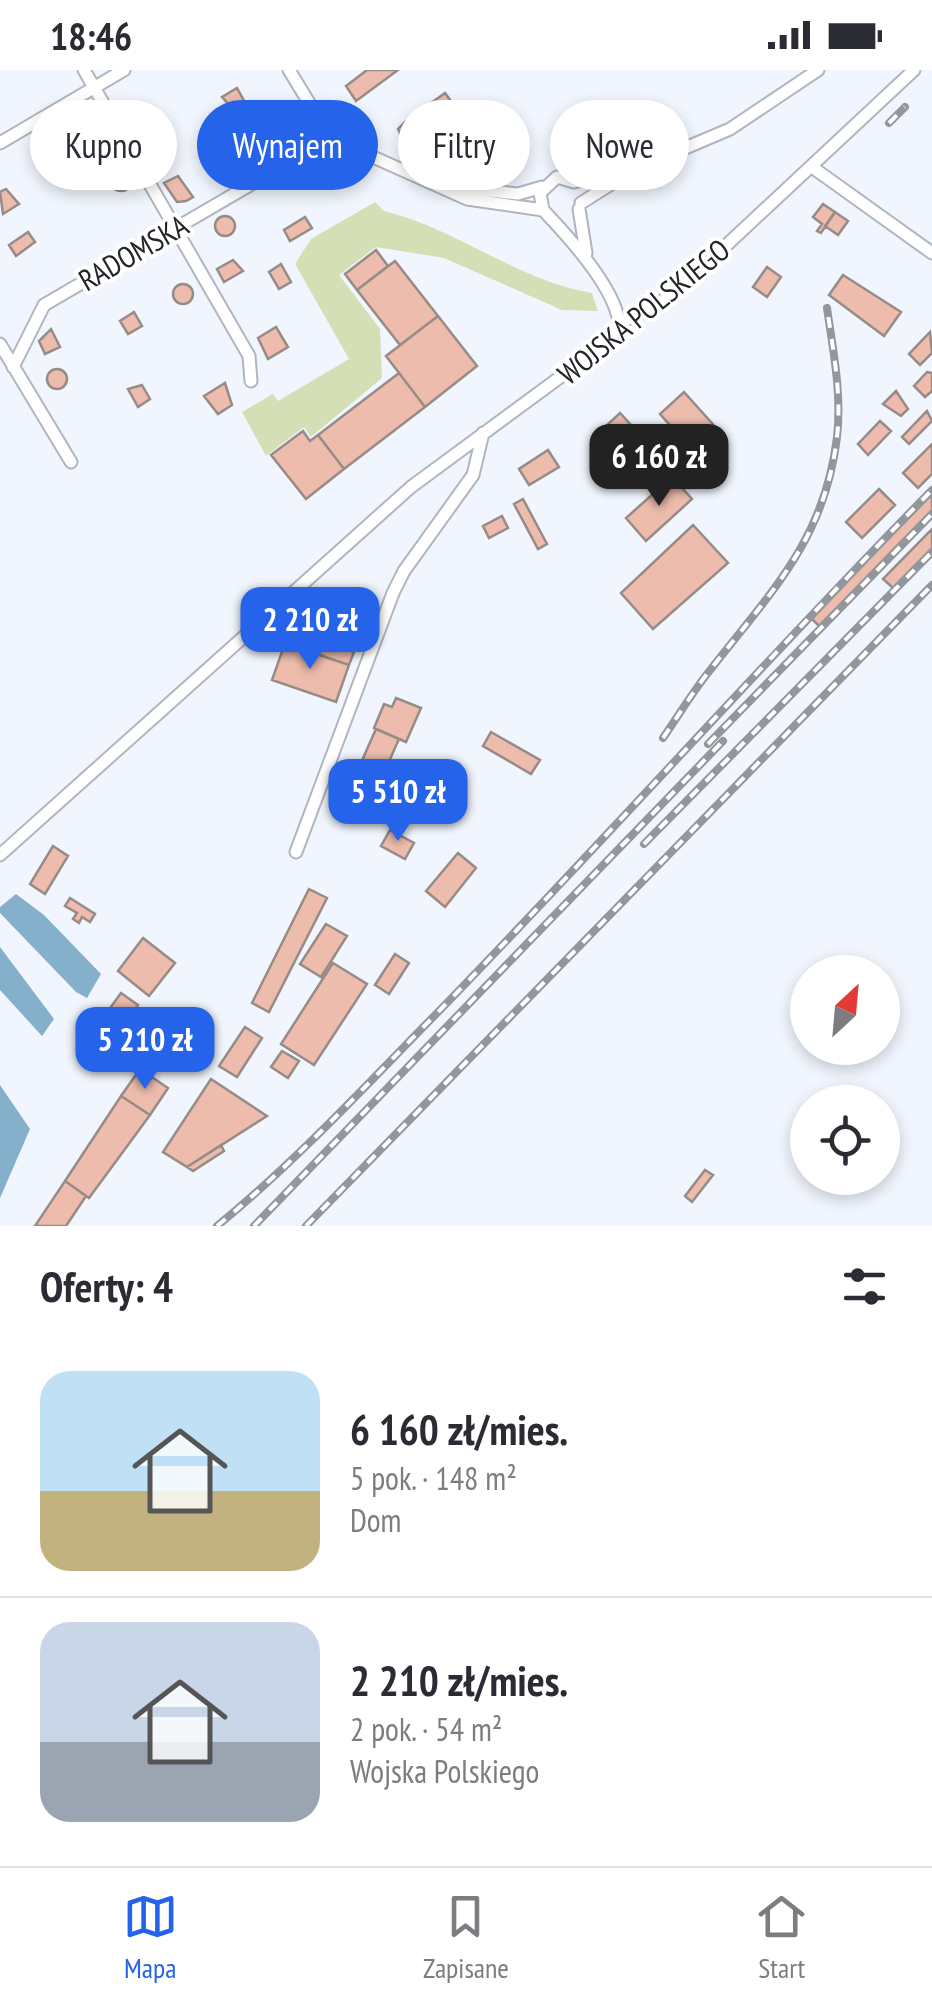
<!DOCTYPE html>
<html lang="pl">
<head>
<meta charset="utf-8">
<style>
	:root { --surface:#fff; --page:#f7f7f7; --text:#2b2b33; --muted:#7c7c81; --line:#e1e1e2; --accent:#2563eb }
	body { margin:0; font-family:"PT Sans Narrow",sans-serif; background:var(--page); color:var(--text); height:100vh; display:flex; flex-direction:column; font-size:38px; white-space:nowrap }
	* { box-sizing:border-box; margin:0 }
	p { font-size:32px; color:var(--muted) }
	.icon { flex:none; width:55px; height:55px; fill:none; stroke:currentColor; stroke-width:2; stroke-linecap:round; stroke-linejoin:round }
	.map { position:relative; height:1156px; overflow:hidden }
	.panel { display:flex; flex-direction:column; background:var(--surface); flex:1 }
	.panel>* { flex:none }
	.guide { position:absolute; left:30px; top:30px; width:872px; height:90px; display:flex; gap:20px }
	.needle { width:65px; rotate:26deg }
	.tools { position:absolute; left:790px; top:885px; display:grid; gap:20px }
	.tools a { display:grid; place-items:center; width:110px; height:110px; border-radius:50%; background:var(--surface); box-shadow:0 5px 15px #0003; font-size:50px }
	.price { position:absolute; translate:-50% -85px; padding:0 22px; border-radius:20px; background:var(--accent); color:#fff; font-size:32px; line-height:65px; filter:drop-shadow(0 2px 5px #0008) }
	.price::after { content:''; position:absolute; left:50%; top:60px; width:30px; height:22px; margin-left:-15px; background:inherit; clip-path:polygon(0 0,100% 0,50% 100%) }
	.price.active { background:#222; color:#fff }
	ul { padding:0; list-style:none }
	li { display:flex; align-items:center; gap:30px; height:250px; padding:0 40px }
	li+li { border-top:2px solid var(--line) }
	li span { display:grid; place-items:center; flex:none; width:280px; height:200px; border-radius:30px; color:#555 }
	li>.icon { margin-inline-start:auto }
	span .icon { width:120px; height:120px; fill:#fffc; stroke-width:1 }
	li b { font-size:42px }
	h2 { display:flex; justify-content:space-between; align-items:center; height:120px; padding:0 40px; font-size:42px }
	.tag { padding:0 35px; border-radius:45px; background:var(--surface); box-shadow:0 5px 15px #0003; font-size:35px; line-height:90px }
	.tag.active { background:var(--accent); color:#fff }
	.status { display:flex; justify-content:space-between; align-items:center; height:70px; padding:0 50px; background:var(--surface); direction:ltr }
	.status svg { height:28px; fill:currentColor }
	.menu { display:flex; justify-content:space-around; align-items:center; height:140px; border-top:2px solid var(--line); background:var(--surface); font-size:28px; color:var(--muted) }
	.menu a { display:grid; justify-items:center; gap:5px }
	.menu .active { color:var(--accent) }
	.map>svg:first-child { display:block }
</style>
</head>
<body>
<div class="status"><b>18:46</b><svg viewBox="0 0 49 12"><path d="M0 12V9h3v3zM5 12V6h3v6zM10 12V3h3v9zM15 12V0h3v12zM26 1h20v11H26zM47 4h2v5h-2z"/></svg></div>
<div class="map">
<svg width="932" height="1156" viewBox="0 0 932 1156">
	<rect width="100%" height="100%" fill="#f1f6fe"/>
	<path fill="#d4dfb6" d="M375 132 384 141C458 159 518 211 592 223L598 241 562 240 444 188 376 177 339 205 380 259 382 308 311 367 304 357 266 386 242 342 273 324 278 331 349 289 295 194 311 169Z"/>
	<path fill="#85b0cc" d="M16 824 44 845 101 904 87 928 76 922 0 843V837Z
		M0 877 54 949 42 966 0 920Z
		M0 1015 30 1059 0 1128Z"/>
	<path fill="#edbcac" stroke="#978b87" stroke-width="2.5" d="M367 0H398L356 31 346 16Z
		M237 18 247 36 230 46 226 40 231 37 222 27Z
		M445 23 456 38 409 73 402 67 398 59 405 52Z
		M107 67 116 87 105 93 94 75Z
		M63 100a10 10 0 1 1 20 0a10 10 0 1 1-20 0Z
		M110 110a11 11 0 1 1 22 0a11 11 0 1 1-22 0Z
		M178 106 193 127 186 131 177 132 164 113Z
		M6 119 19 134 3 144 0 122Z
		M823 134 835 142 821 163 817 161 822 154 813 147Z
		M835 142 848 151 838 165 825 156Z
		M215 156a10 10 0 1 1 20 0a10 10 0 1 1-20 0Z
		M305 147 312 158 290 171 284 160Z
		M28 162 35 172 16 186 9 175Z
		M376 180 388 196 357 220 345 204Z
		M233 190 243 201 224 212 217 199Z
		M395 191 438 246 400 275 357 220Z
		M281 194 291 212 279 219 269 202Z
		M767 197 781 207 767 227 753 217Z
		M843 205 901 242 884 266 829 225Z
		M173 224a10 10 0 1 1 20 0a10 10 0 1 1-20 0Z
		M134 242 142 256 128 264 120 251Z
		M438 246 477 296 425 337 386 286Z
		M276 257 288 277 268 289 258 268Z
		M51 259 60 277 45 284 39 271Z
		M930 262 932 283 920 295 909 284Z
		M47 309a10 10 0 1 1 20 0a10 10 0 1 1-20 0Z
		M927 302 932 303V321L925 327 914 316Z
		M399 303 425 337 344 399 318 365Z
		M225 313 232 335 218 344 204 326Z
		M142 315 150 329 138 337 128 319Z
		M896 321 908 339 901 346 883 334Z
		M684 322 727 370 703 392 660 344Z
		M927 341 932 351 909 374 902 367Z
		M620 343 631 355 617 367 607 355Z
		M880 351 891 361 868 385 858 374Z
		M303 361 310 371 318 365 344 399 306 429 271 385Z
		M932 374V404L918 418 903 403Z
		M548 380 559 397 529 415 519 399Z
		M664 388 674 399 659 413 649 401Z
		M672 407 692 429 646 471 626 448Z
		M879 419 895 435 862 468 846 452Z
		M932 424V440L819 556 811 548Z
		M523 429 547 474 538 479 514 434Z
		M502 446 508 458 489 468 483 456Z
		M693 455 728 493 653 559 621 523Z
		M932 459V478L893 518 883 509Z
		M331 527 356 549 345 561 321 540Z
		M321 571 354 582 349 595 316 584Z
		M285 573 349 595 336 632 272 610Z
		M396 628 421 638 406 672 374 658 384 634 392 637Z
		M376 659 399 669 375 723 352 713Z
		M491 662 540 690 531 704 483 676Z
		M352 713 375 723 365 746 342 736Z
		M390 760 414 773 405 789 381 776Z
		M53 776 68 786 45 824 30 814Z
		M458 783 476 798 445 837 426 821Z
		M309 819 327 828 269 942 252 933Z
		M70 828 95 844 90 852 82 847 79 853 73 849 77 843 65 836Z
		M326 854 347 866 321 907 300 894Z
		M143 868 175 893 149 926 118 901Z
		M395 884 409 893 389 924 375 915Z
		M333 893 367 914 314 995 281 974Z
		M121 923 138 935 125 953 108 941Z
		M149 942 160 950 148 969 136 961Z
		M245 957 262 968 237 1007 219 996Z
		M282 981 299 991 288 1008 271 997Z
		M140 999 168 1018 150 1045 121 1026Z
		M211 1009 267 1046 187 1097 163 1082Z
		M121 1026 150 1045 89 1128 65 1111Z
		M221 1075 224 1081 193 1101 187 1097Z
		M705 1100 713 1105 692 1132 685 1126Z
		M65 1111 86 1126 66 1156H35Z"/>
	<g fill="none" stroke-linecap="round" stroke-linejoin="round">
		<g stroke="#b0b5bf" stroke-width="15">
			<path id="minor" d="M84 0 249 286 251 311
				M289 0 319 49 353 78 467 129 543 140
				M0 73 124 0
				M643 96 730 59 818 0
				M812 97 932 183
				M453 117 518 124 542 117
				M581 133 627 104
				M579 139 586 183
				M619 253 653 238 687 212 914 0
				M619 253C615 217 566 164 543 140L540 123 557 107 574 112 648 94
				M0 274 71 392
				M13 297 44 235 334 66
				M296 782 393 523 404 501 473 405 483 363
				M0 785 411 417 605 274 619 253"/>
		</g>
		<use href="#minor" stroke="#fff" stroke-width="11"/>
		<g stroke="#93979d" stroke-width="8">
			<path id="rail" d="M889 53 905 37
				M663 668C679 645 693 621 711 599 770 523 825 470 837 367 842 324 833 280 827 238
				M708 674 932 444
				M644 774 932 482
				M217 1156C298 1090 368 1013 441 939 607 768 765 590 932 420
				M254 1156 723 671
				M306 1156 932 515"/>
		</g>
		<use href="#rail" stroke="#fff" stroke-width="4" stroke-dasharray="11" stroke-linecap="butt"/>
	</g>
	<g text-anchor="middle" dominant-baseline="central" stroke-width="8" stroke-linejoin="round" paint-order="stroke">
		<g font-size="30" fill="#232529" stroke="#fff">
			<text transform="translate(133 182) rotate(-30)">RADOMSKA</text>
			<text transform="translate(643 241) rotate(-39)">WOJSKA POLSKIEGO</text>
		</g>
	</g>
</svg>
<div class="tools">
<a><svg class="needle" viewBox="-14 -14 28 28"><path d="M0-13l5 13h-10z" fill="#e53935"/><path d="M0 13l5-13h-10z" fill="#7c7c81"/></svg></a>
<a><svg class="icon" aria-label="locate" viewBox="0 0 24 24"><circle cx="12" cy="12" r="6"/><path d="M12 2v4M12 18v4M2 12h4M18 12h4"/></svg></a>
</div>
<b class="price active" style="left:659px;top:439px">6 160 zł</b>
<b class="price" style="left:310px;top:602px">2 210 zł</b>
<b class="price" style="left:398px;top:774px">5 510 zł</b>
<b class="price" style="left:145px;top:1022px">5 210 zł</b>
<div class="guide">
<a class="tag">Kupno</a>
<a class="tag active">Wynajem</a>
<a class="tag">Filtry</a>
<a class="tag">Nowe</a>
</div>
</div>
<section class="panel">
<h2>Oferty: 4<svg class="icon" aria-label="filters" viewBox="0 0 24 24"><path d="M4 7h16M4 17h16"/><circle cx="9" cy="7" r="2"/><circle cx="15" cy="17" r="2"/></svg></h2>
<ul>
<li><span style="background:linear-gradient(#bfe0f5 60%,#c2b280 0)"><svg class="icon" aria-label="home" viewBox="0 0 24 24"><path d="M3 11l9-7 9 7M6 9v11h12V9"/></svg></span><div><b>6 160 zł/mies.</b><p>5 pok. · 148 m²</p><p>Dom</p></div></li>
<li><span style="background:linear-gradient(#c9d6e8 60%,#9aa5b1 0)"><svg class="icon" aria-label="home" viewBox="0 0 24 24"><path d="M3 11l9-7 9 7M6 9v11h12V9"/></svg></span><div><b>2 210 zł/mies.</b><p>2 pok. · 54 m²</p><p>Wojska Polskiego</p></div></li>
</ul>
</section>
<nav class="menu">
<a class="active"><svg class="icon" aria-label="map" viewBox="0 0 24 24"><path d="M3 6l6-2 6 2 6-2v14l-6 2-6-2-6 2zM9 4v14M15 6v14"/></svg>Mapa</a>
<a><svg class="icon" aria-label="saved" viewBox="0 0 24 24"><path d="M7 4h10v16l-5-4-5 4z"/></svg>Zapisane</a>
<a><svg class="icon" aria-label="home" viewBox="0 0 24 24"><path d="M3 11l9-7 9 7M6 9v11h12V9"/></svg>Start</a>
</nav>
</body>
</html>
